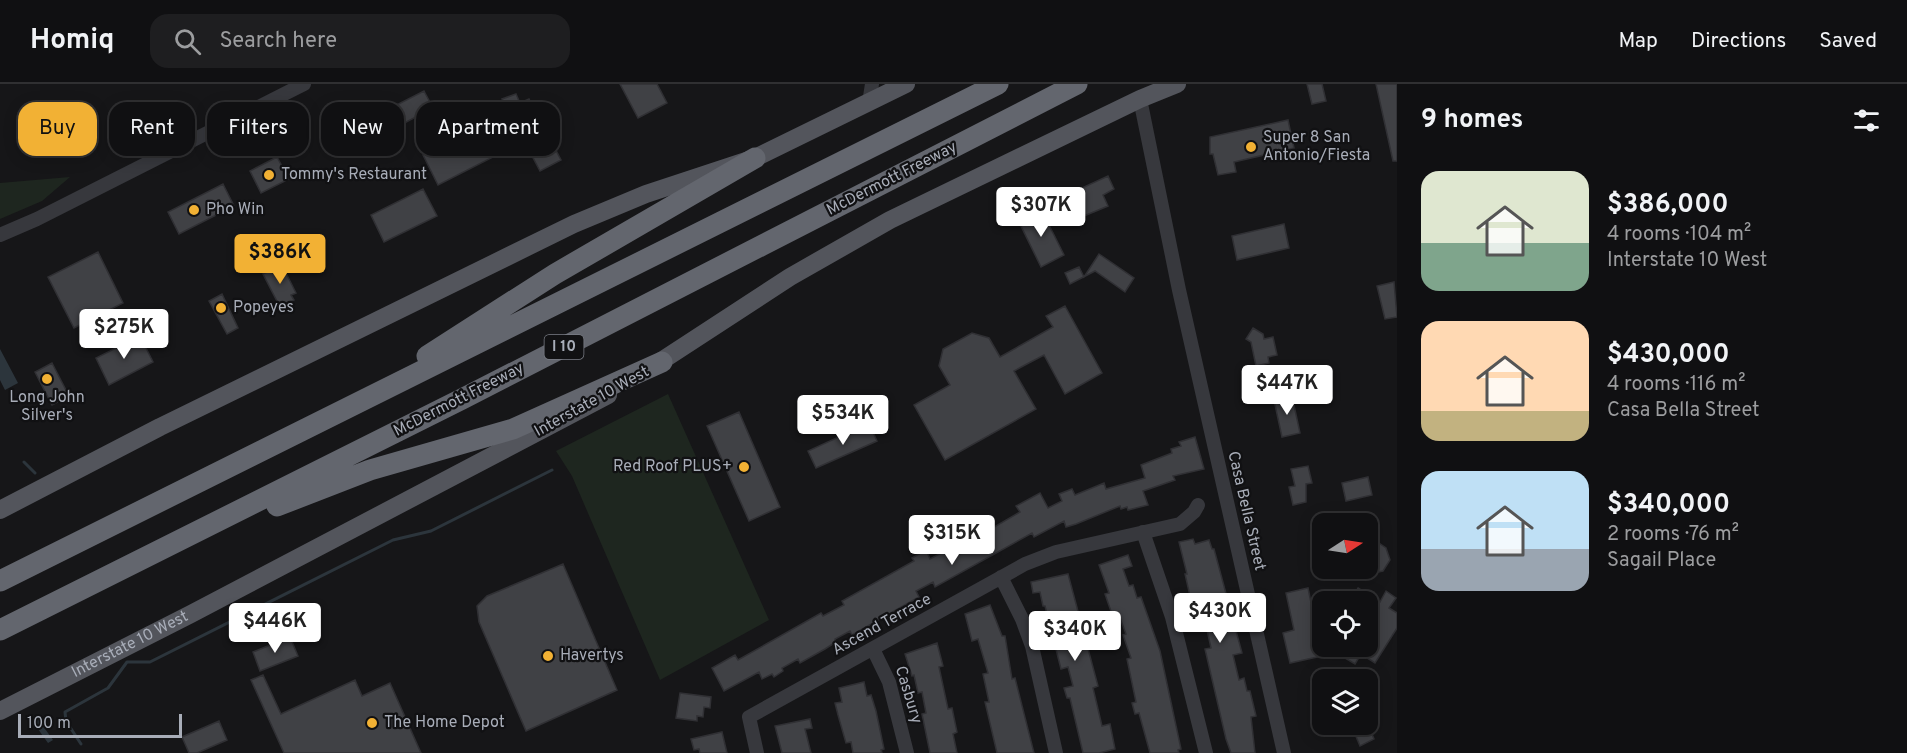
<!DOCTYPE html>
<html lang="en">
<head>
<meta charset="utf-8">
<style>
	:root { --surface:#101012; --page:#1e1e20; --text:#f1f3f6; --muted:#9c9d9f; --line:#303032; --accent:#f2b134 }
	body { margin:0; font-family:Overpass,sans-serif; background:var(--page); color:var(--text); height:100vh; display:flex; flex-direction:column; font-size:22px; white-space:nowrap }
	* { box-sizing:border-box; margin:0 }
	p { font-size:20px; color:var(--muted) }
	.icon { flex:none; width:33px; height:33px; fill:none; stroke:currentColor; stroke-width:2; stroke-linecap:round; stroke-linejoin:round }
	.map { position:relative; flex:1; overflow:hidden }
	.drawer { display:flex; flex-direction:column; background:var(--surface); width:510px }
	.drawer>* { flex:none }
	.top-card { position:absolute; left:18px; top:18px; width:570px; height:54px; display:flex; gap:12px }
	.needle { width:39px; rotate:78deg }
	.tools { position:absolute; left:1312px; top:429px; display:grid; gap:12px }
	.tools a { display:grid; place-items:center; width:66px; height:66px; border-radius:12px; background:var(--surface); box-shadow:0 3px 15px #0003,0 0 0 2px var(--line); font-size:30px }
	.scale { position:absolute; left:18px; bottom:15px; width:164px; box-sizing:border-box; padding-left:6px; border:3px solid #a8adb8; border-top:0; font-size:16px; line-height:21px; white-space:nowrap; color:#a8adb8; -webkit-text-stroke:4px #111113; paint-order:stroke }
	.price { position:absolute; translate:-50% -51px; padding:0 14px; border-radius:6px; background:#fff; color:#222; font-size:20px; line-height:39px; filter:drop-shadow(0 2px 3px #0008) }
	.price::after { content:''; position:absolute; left:50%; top:36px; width:18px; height:14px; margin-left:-9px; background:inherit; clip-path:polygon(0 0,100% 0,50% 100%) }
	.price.current { background:var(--accent); color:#111 }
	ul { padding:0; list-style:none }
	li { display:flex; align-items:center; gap:18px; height:150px; padding:0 24px }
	li span { display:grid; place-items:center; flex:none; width:168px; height:120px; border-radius:18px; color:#555 }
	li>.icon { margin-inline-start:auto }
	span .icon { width:72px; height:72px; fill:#fffc; stroke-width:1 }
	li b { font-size:26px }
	h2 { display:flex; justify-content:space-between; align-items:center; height:72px; padding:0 24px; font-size:26px }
	.tag { padding:0 21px; border-radius:18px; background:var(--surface); box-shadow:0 3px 15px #0003,0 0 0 2px var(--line); font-size:21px; line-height:54px }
	.tag.current { background:var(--accent); color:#111 }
	header { display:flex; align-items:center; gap:36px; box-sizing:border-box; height:84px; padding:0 30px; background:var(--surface); border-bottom:2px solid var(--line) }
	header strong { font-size:28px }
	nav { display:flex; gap:33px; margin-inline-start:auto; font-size:21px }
	.search { width:420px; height:54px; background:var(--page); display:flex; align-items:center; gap:15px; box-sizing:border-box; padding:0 21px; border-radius:18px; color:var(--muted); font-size:22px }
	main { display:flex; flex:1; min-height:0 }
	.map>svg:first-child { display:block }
</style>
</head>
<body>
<header>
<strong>Homiq</strong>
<div class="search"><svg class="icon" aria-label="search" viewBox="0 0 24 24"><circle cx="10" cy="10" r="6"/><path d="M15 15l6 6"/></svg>Search here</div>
<nav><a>Map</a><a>Directions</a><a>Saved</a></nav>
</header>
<main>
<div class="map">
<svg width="1397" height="669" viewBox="0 0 1397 669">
	<rect width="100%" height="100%" fill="#161618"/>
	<path fill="#1e261f" d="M70 93 42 117 0 135V99Z
		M668 310 769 536 660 596 572 392 556 367Z"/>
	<path fill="#2c353c" d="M0 265 18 299 5 306 0 296Z
		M38 635 53 656 48 659 33 638Z"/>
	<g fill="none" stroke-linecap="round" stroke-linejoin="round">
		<path stroke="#2c353c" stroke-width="3" d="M24 378 35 389
			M81 660 66 637 65 628 108 604 127 578H150L393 456 431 447 552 386"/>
	</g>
	<path fill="#404145" stroke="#303034" stroke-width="1.5" d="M620 0H657L667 19 638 34Z
		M1307 0H1322L1326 17 1312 20Z
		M1376 0H1397V77H1393Z
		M424 7 433 24 376 54 367 36Z
		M516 10 520 19 529 15 561 76 540 87 502 15Z
		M1288 36 1294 64 1234 78 1236 88 1218 91 1213 70H1210V53Z
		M477 38 483 41 497 71 438 101 423 71 425 65Z
		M277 73 289 95 261 109 250 87Z
		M1108 92 1114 105 1103 111 1108 122 1084 132 1073 108Z
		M223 100 234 122 179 150 168 128Z
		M423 105 437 132 384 158 371 131Z
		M1041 125 1064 171 1041 183 1018 136Z
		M1284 140 1289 164 1237 176 1232 152Z
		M98 168 123 219 74 244 48 193Z
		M1099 170 1134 194 1125 208 1095 187 1070 200 1065 189 1079 183 1084 193Z
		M282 181 296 209 291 211 294 216 280 223 263 190Z
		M1394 198 1397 233 1385 235 1377 202Z
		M222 210 238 244 227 250 209 217Z
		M1065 222 1102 289 1065 310 1044 271 1025 281 1014 287 1036 325 945 376 914 321 950 301 939 282 943 265 972 249 989 254 1000 273 1053 243 1046 232Z
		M1253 244 1263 250 1264 255 1273 253 1277 271 1268 273 1269 279 1256 282 1251 258 1246 255Z
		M140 252 153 278 109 301 96 274Z
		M52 279 69 312 52 321 35 288Z
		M1292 312 1300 349 1282 353 1274 316Z
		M739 328 780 423 749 437 707 342Z
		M869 339 877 357 816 384 808 367Z
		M1195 353 1204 385 1173 392 1175 396 1143 407 1148 421 1128 426 1127 423 1121 425 1120 422 1076 440 1066 443 1064 437 1034 453 1032 449 935 503 933 498 916 507 919 513 852 551 850 547 835 555 836 558 825 565 800 579 798 575 782 584 783 587 774 593 772 590 762 595 759 588 724 607 712 584 735 571 738 576 821 529 823 532 844 521 842 517 914 477 912 474 926 466 930 475 968 455 965 449 987 437 991 445 1020 428 1016 422 1040 409 1048 424 1062 417 1059 410 1072 405 1075 411 1104 399 1106 405 1145 394 1141 381 1172 369 1171 365 1181 362 1179 358Z
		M1308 382 1312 399 1306 400V418L1293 421 1289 403 1295 402 1291 385Z
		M1368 393 1372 411 1346 417 1342 399Z
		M1193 455 1195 460 1209 456 1212 465H1214L1242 569 1233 571 1239 596 1244 594 1247 607H1250L1256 632 1251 633 1255 669H1231L1226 655 1205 565 1211 564 1204 532 1195 534 1185 490H1187L1179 458Z
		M1376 457 1386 464 1390 476 1383 487 1368 490V459Z
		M1128 471 1132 482 1123 485 1129 502 1133 501 1137 514 1141 513 1160 567 1181 665 1178 666 1179 669H1150L1139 629 1135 630 1132 619 1136 618 1127 575 1131 574 1123 551 1126 550 1120 534 1114 536 1105 510 1109 509 1099 481Z
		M563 480 617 606 526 647 479 538 477 522 487 512Z
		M1068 490 1098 602 1093 604 1102 642 1110 640 1115 665 1099 669H1083L1070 614H1067L1064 604 1073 602 1068 583 1061 585 1045 522H1043L1040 508 1033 509 1031 498Z
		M1308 504 1322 572 1290 579 1283 549 1294 546 1286 509Z
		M1358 504 1380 518 1386 507 1396 514 1389 524 1397 529V544L1375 579 1361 570 1355 580 1345 574 1351 564 1349 562H1368V536L1371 531 1368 529V518H1350Z
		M990 521 1002 552H1005L1012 595 1015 594 1034 669H997L985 618H989L983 590 988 589 978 555 972 557 965 530Z
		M290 553 298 572 260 587 253 568Z
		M937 559 943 582 939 583 948 625 952 624 957 648 953 650 957 669H930L922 630 926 629 922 608 918 609 914 591 912 592 905 570Z
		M263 591 281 630 355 596 362 612 390 599 421 669H284L251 596Z
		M864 598 867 612 871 611 876 627 884 665 881 666 882 669H853L851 658 846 659 838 631 835 619 842 618 839 604Z
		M680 609 711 613 710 624 704 623 703 633 697 632V637L676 634Z
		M810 635 812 644 805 645 811 669H782L775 642Z
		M219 637 227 656 197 669H189L182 653Z
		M1369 643 1374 655 1360 662 1355 650Z
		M722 648 727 669H700L699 665 694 666 691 655Z"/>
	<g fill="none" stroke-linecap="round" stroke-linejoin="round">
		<path stroke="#37383d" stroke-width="14" d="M1140 15 1179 206 1284 669
			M869 19 872 0
			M0 151 37 135 304 0
			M1143 448 1172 533 1206 669
			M1001 493 1022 535 1032 562 1056 669
			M873 565 889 598 907 669
			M757 669 749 633 1025 480 1056 468 1180 440 1194 428 1198 421"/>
		<g stroke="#53555c" stroke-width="18">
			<path d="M649 285 790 193 890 136 1140 15 1177 0"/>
			<path d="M0 426 160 343 574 140 646 110 755 74 906 0"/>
			<path id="s1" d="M0 627 191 530 608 311"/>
		</g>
		<path stroke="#63666e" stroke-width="21" d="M427 272 555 190 755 74
			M277 422 370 386 513 345 662 278
			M0 497 998 0
			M0 546 462 315 1077 0"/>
	</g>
	<g fill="#f2b134" stroke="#111113" stroke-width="2">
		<circle cx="1251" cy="63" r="6"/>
		<circle cx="269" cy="91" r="6"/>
		<circle cx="194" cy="126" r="6"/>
		<circle cx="221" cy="224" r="6"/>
		<circle cx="47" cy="295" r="6"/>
		<circle cx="744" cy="383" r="6"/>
		<circle cx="548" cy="572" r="6"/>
		<circle cx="372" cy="639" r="6"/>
	</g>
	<g text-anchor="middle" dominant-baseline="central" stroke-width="4.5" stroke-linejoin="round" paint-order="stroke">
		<rect fill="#111113" stroke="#7b7e86" stroke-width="1.5" x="544.5" y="251" width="39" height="24" rx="4.5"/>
		<g font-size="15" font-weight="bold" fill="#a8adb8">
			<text x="564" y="263">I 10</text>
		</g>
		<g font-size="16" fill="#a8adb8" stroke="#111113" text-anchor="start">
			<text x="1263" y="54">Super 8 San<tspan x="1263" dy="18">Antonio/Fiesta</tspan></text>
			<text x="281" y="91">Tommy's Restaurant</text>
			<text x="206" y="126">Pho Win</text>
			<text x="233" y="224">Popeyes</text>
			<text x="47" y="314" text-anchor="middle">Long John<tspan x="47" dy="18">Silver's</tspan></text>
			<text x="732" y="383" text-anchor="end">Red Roof PLUS+</text>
			<text x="560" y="572">Havertys</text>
			<text x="384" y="639">The Home Depot</text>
		</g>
		<g font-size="16" fill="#a8adb8" stroke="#111113">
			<text transform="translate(892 95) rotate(-27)">McDermott Freeway</text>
			<text transform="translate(459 316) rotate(-27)">McDermott Freeway</text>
			<text transform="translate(592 318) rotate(-29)">Interstate 10 West</text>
			<text transform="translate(1246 427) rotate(77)">Casa Bella Street</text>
			<text transform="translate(882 541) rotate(-29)">Ascend Terrace</text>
			<text stroke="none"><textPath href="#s1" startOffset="146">Interstate 10 West</textPath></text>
			<text transform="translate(908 611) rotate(73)">Casbury</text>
		</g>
	</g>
</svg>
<div class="tools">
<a><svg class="needle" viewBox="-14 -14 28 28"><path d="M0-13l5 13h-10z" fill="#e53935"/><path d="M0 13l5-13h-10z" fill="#9c9d9f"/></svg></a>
<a><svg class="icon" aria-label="locate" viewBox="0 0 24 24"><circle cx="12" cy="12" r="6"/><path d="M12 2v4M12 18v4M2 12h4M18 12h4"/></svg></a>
<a><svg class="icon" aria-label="layers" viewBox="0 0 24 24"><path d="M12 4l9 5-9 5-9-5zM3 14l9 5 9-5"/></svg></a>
</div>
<div class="scale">100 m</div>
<b class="price" style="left:1041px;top:154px">$307K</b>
<b class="price current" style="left:280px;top:201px">$386K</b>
<b class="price" style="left:124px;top:276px">$275K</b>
<b class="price" style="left:1287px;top:332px">$447K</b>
<b class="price" style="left:843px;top:362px">$534K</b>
<b class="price" style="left:952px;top:482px">$315K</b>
<b class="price" style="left:1220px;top:560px">$430K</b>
<b class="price" style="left:275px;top:570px">$446K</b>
<b class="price" style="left:1075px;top:578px">$340K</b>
<div class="top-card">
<a class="tag current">Buy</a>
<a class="tag">Rent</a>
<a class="tag">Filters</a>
<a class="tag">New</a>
<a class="tag">Apartment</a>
</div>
</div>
<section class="drawer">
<h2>9 homes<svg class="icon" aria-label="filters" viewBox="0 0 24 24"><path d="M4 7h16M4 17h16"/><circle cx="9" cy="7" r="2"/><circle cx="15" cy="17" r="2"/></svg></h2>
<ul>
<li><span style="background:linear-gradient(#dfe7d0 60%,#7fa58c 0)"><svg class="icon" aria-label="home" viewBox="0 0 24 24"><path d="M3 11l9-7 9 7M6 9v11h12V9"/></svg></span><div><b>$386,000</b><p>4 rooms · 104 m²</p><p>Interstate 10 West</p></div></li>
<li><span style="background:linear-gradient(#ffd9b3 75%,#c2b280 0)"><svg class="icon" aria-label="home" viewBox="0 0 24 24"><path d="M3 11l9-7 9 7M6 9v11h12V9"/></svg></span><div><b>$430,000</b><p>4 rooms · 116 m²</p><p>Casa Bella Street</p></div></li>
<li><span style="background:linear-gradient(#bfe0f5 65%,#9aa5b1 0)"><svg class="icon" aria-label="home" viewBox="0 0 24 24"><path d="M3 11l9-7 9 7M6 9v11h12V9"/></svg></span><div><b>$340,000</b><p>2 rooms · 76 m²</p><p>Sagail Place</p></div></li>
</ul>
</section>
</main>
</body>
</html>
